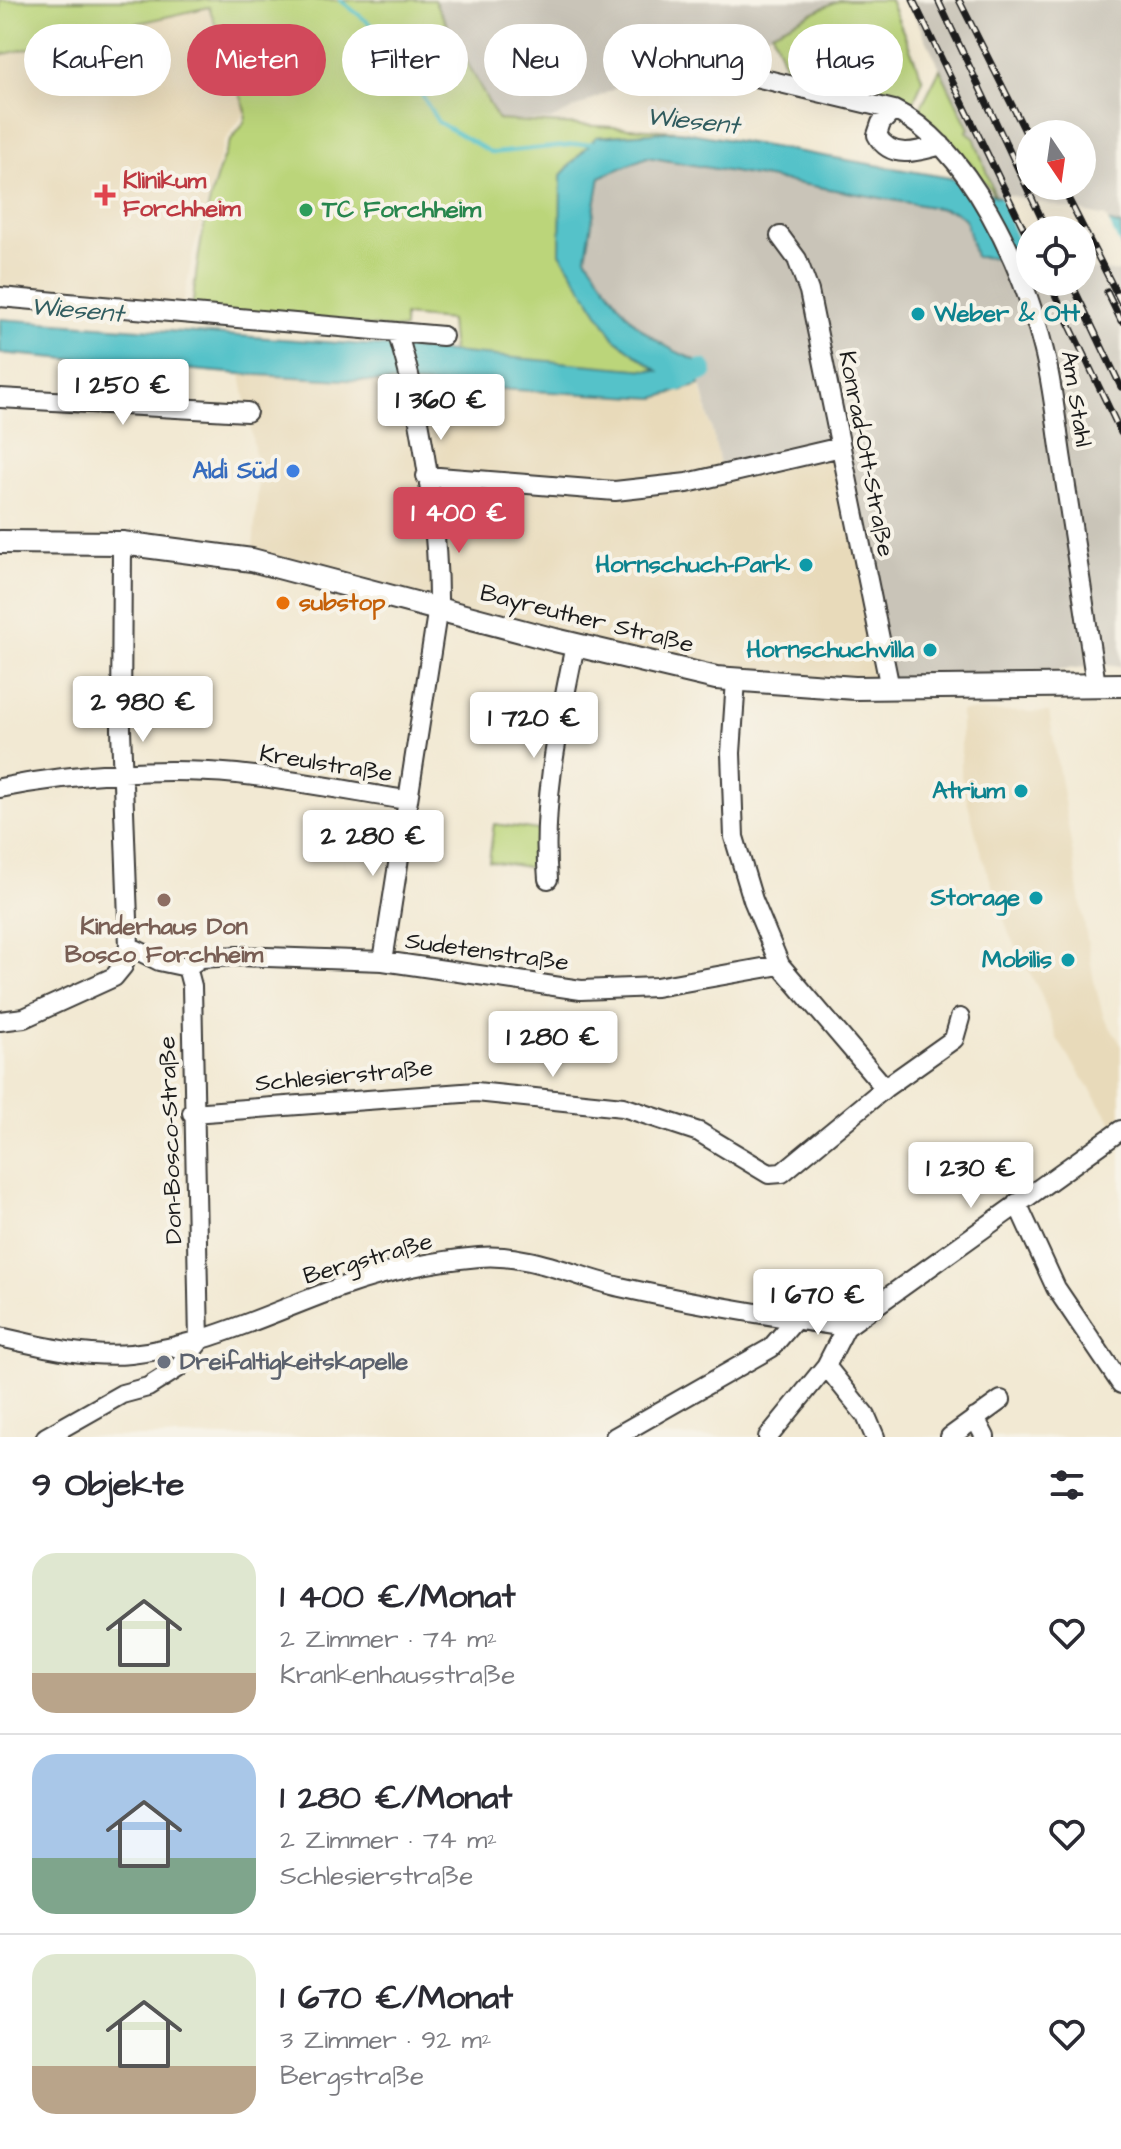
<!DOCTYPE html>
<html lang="de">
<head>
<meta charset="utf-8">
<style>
	:root { --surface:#fff; --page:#f2f2f3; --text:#2b2b33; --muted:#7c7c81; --line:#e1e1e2; --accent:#d1495b }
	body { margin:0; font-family:"Architects Daughter",sans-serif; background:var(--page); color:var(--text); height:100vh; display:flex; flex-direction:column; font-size:30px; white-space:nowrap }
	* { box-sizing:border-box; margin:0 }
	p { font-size:26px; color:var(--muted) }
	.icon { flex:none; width:44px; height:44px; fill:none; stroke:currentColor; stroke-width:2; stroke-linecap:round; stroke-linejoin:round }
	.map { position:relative; height:1437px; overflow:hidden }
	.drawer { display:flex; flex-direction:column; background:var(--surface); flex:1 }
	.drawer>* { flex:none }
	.top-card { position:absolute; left:24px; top:24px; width:1074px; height:72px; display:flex; gap:16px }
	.needle { width:52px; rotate:167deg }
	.buttons { position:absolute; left:1016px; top:120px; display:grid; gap:16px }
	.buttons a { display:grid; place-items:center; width:80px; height:80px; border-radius:50%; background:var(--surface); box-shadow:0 8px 32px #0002; font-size:40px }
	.price { position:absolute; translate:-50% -68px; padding:0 18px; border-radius:8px; background:#fff; color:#222; font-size:26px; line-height:52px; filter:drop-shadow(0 2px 4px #0008) }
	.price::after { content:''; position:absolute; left:50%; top:48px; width:24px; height:18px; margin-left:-12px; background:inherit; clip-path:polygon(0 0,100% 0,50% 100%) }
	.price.current { background:var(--accent); color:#fff }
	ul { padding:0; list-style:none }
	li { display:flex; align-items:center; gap:24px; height:200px; padding:0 32px }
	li+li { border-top:2px solid var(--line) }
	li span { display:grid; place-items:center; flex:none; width:224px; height:160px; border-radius:24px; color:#555 }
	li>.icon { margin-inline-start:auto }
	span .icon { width:96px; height:96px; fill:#fffc; stroke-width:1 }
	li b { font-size:34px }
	h2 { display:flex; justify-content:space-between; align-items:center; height:96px; padding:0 32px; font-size:34px }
	.chip { padding:0 28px; border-radius:36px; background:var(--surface); box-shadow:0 8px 32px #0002; font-size:28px; line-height:72px }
	.chip.current { background:var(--accent); color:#fff }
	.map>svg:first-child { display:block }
</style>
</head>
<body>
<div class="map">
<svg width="1121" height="1437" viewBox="0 0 1121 1437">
	<rect width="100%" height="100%" fill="#f7f3e8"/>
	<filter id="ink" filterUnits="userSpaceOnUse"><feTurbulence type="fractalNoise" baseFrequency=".0125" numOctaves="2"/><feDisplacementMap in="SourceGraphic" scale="16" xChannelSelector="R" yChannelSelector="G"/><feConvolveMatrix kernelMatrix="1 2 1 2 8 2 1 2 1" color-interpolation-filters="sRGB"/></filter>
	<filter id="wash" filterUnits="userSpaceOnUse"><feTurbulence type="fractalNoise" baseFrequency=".006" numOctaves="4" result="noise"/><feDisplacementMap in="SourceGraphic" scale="32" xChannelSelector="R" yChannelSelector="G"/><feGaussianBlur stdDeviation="1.8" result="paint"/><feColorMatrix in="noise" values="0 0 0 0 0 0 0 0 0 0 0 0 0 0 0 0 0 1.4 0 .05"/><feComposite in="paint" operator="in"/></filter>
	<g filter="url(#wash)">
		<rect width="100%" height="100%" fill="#f2e9d3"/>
		<path fill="#e8daba" d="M209 7 246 111 224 142 194 248 182 308 0 294V55Z
			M241 374 655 398 700 385 722 472 836 449 890 688 729 682 252 560 259 477Z
			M961 711 1049 712 1094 981 1104 1018 1121 1044V1124L1116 1128 1057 1039 1041 994 1009 934 980 850 961 776Z"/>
		<path fill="#c9c4b8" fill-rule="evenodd" d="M434 0H839L734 51 719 55 703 46 550 120H498Z
			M907 0H1121V226L995 196 981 155 966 130 969 128ZM1030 134H1082V186H1030Z
			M647 157 954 211 965 219 975 257 1030 259V282H1082V264L1121 268V667L1104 665 890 688 836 449 722 472 695 360 637 329 586 258 600 177Z"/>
		<path fill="#bbd57a" stroke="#6c784b" stroke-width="2" d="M0 0H434L498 120 679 131 596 137 560 253 660 371 453 355 450 320 404 316V329L192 311C197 256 206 199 227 148 232 133 247 128 246 111L209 7 0 55Z
			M839 0H890L923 80 910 109 789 75 772 32Z
			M940 69 969 129 966 131 974 137 995 196 970 163 916 116Z
			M494 824 539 830 533 868 489 861Z"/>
		<path fill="#54c2c9" stroke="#386f72" stroke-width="2" d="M679 131 950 178 995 196 1115 224 1121 226V268L1082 230H1030V259L975 257 965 219 954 211 647 157 600 177 586 257C623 309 633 335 695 360L700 385 655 398 241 374 0 353V319L408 348 658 371 614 338 560 253 561 175 596 137Z"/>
		<path fill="#f2e9d3" d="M999 193 1106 217 1121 248V272L1082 268V230H1030V259L1025 258Z"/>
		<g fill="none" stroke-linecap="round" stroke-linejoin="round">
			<path stroke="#54c2c9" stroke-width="4" d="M340 0 388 38 438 122 492 153 592 143"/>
			<path stroke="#54c2c9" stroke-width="22" d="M676 381 702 370"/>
		</g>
	</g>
	<g filter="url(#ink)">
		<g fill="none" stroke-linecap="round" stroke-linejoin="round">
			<g stroke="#3c3b37" stroke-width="22">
				<path id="minor" d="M712 37 719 55 734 72 894 110C969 146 1024 269 1043 347 1053 384 1056 423 1062 461 1074 536 1085 610 1096 685
					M894 110 881 123 877 135C890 160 917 152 941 145
					M780 236 797 259 809 291 890 688
					M0 297 397 332C421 407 439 529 438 607L383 961
					M397 332 443 336
					M0 398 247 412
					M426 476 615 491 687 483 841 447
					M736 680 731 753 734 837 753 900 780 965 885 1088 954 1039 960 1018
					M0 788C76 773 160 767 237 774 293 780 350 791 406 800
					M548 879C541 802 560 720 575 645
					M129 946 159 961 187 967
					M187 967 201 958 237 956 383 961 581 990 656 987 780 965
					M187 967 192 986 199 1342
					M0 1021 24 1018 114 977 123 966 129 946 121 729 122 543
					M192 1113 476 1092 623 1107 699 1132 769 1174 782 1173 885 1088
					M1017 1203 1056 1288 1121 1384
					M0 1337C44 1347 86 1358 131 1354 207 1346 273 1311 344 1286 387 1271 433 1261 479 1257 528 1253 574 1276 620 1287 695 1304 771 1316 846 1327
					M826 1366 866 1416 875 1437
					M975 1418 985 1437
					M46 1437 122 1394 148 1387 178 1368 199 1342
					M615 1437 771 1348 795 1320
					M768 1437 826 1366 846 1327 1121 1130
					M950 1437 1001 1400"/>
			</g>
			<g stroke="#3c3b37" stroke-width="26">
				<path id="major" d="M0 542 122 543 252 560 555 640 716 678 855 688 1121 685"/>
			</g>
			<use href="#minor" stroke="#fff" stroke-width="18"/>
			<use href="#major" stroke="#fff" stroke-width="22"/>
			<g stroke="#1c1c1c" stroke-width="7">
				<path id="rail" d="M913 0 1030 242
					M938 0 1047 230
					M959 0 1030 141
					M1062 186 1121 302
					M1049 282 1121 433
					M1071 282 1121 387
					M1107 292 1121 321"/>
			</g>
			<use href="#rail" stroke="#f7f3e8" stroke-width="4" stroke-dasharray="12" stroke-linecap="butt"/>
		</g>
	</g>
	<path fill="#e0444e" stroke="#f7f3e8" stroke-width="3" d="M101 183h8v8h8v8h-8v8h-8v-8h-8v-8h8z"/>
	<circle fill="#2e9e5b" stroke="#f7f3e8" stroke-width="3" cx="306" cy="210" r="8"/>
	<g fill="#0f9aa8" stroke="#f7f3e8" stroke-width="3">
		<circle cx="918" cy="314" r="8"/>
		<circle cx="806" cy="565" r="8"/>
		<circle cx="930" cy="650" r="8"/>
		<circle cx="1021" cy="791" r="8"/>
		<circle cx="1036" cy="898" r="8"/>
		<circle cx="1068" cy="960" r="8"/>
	</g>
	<circle fill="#3f7fe0" stroke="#f7f3e8" stroke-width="3" cx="293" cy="471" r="8"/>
	<circle fill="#e8710a" stroke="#f7f3e8" stroke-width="3" cx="283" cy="603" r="8"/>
	<circle fill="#8d6e63" stroke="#f7f3e8" stroke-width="3" cx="164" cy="900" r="8"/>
	<circle fill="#6b7280" stroke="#f7f3e8" stroke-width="3" cx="164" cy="1362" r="8"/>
	<g text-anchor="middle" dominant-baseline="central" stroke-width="8" stroke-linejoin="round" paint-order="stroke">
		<g font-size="24" font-weight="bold" fill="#be3a42" stroke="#f7f3e8" text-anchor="start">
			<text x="123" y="181">Klinikum<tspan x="123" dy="28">Forchheim</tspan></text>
		</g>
		<g font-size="24" font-weight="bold" fill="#27864d" stroke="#f7f3e8" text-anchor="start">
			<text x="322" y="210">TC Forchheim</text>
		</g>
		<g font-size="24" font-weight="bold" fill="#0d838f" stroke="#f7f3e8" text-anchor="end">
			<text x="934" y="314" text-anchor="start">Weber &amp; Ott</text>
			<text x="790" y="565">Hornschuch-Park</text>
			<text x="914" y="650">Hornschuchvilla</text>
			<text x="1005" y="791">Atrium</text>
			<text x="1020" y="898">Storage</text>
			<text x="1052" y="960">Mobilis</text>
		</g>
		<g font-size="24" fill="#1c1c1c" stroke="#f7f3e8">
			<text transform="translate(1076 399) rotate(81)">Am Stahl</text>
			<text transform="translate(866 454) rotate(79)">Konrad-Ott-Straße</text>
			<text transform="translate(587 619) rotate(14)">Bayreuther Straße</text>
			<text transform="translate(326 764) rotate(9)">Kreulstraße</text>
			<text transform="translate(487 952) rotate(8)">Sudetenstraße</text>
			<text transform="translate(344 1076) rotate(-5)">Schlesierstraße</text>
			<text transform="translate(171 1140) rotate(-92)">Don-Bosco-Straße</text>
			<text transform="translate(368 1259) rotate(-16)">Bergstraße</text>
		</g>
		<g font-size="24" font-weight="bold" fill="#366cbe" stroke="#f7f3e8" text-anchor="end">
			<text x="277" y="471">Aldi Süd</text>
		</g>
		<g font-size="24" font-weight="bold" fill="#c56008" stroke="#f7f3e8" text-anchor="start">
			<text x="299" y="603">substop</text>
		</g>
		<g font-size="24" font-weight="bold" fill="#785e54" stroke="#f7f3e8">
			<text x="164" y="927">Kinderhaus Don<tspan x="164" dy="28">Bosco Forchheim</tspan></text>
		</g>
		<g font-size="24" font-weight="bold" fill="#5b616d" stroke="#f7f3e8" text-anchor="start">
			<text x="180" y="1362">Dreifaltigkeitskapelle</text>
		</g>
		<g font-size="26" font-style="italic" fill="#325e61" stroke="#f7f3e8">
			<text transform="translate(693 121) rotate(6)">Wiesent</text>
			<text transform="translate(77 310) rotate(5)">Wiesent</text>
		</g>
	</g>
</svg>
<div class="buttons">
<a><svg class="needle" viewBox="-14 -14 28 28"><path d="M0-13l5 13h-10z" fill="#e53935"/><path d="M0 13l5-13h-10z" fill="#7c7c81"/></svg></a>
<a><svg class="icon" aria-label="locate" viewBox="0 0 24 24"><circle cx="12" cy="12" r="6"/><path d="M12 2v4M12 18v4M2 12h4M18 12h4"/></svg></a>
</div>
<b class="price" style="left:123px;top:427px">1 250 €</b>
<b class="price" style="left:441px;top:442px">1 360 €</b>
<b class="price current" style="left:459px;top:555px">1 400 €</b>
<b class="price" style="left:143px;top:744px">2 980 €</b>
<b class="price" style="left:534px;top:760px">1 720 €</b>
<b class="price" style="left:373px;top:878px">2 280 €</b>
<b class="price" style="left:553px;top:1079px">1 280 €</b>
<b class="price" style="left:971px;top:1210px">1 230 €</b>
<b class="price" style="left:818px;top:1337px">1 670 €</b>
<div class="top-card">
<a class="chip">Kaufen</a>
<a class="chip current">Mieten</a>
<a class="chip">Filter</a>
<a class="chip">Neu</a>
<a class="chip">Wohnung</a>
<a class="chip">Haus</a>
</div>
</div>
<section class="drawer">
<h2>9 Objekte<svg class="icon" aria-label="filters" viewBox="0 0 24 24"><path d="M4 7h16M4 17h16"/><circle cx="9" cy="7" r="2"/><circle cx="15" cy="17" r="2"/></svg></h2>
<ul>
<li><span style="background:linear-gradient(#dfe7d0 75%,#b9a48a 0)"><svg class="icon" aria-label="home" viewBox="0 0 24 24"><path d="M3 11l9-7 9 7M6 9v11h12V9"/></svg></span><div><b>1 400 €/Monat</b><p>2 Zimmer · 74 m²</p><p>Krankenhausstraße</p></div><svg class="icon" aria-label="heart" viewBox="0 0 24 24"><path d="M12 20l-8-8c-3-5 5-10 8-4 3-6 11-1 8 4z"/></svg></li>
<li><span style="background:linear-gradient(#a9c7e8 65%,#7fa58c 0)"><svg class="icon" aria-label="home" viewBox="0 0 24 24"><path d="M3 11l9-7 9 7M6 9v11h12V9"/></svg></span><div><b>1 280 €/Monat</b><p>2 Zimmer · 74 m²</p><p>Schlesierstraße</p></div><svg class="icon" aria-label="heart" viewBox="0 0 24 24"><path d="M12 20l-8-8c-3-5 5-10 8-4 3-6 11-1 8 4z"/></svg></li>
<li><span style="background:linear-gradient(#dfe7d0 70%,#b9a48a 0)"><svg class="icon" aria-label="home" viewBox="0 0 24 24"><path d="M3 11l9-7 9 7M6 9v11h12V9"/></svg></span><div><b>1 670 €/Monat</b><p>3 Zimmer · 92 m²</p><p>Bergstraße</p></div><svg class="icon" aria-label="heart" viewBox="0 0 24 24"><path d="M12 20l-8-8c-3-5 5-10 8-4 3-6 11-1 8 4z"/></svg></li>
</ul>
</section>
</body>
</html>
